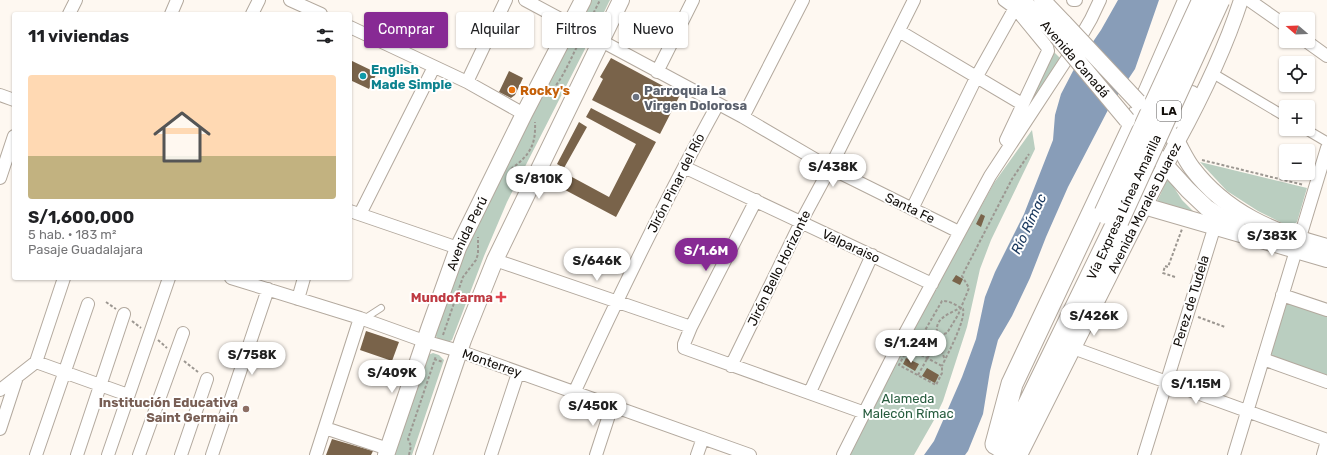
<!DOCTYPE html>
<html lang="es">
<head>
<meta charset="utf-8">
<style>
	:root { --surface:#fff; --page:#f2f2f2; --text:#202124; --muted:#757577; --line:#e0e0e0; --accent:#872a94 }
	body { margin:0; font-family:Rubik,sans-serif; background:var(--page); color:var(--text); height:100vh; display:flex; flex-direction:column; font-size:15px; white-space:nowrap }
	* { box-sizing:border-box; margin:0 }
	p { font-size:13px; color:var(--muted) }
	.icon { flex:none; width:22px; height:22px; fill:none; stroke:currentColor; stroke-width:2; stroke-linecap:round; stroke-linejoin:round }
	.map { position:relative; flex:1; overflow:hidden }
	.details { position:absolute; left:12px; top:12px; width:340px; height:268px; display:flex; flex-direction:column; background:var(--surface); border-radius:4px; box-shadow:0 1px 3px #0004 }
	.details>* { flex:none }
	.top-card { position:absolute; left:364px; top:12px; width:380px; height:36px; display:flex; gap:8px }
	.needle { width:26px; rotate:289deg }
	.tools { position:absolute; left:1279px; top:12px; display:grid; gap:8px }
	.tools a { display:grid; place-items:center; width:36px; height:36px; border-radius:4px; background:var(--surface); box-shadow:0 1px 3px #0004; font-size:20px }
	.price { position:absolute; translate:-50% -34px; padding:0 9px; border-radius:14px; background:#fff; color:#222; font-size:13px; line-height:26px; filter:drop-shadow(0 1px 2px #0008) }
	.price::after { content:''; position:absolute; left:50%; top:24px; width:12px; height:9px; margin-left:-6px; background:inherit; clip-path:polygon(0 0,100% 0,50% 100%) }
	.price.selected { background:var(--accent); color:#fff }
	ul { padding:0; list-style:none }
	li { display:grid; align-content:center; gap:8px; height:212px; padding:0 16px }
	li+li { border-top:1px solid var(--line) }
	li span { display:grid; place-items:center; height:124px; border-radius:4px; color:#555 }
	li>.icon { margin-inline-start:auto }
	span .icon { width:72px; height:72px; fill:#fffc; stroke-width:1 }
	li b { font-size:17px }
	h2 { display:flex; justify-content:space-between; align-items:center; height:48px; padding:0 16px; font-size:17px }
	.tag { padding:0 14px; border-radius:4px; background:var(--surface); box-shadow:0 1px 3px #0004; font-size:14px; line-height:36px }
	.tag.selected { background:var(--accent); color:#fff }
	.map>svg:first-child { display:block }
</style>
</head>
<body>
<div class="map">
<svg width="1327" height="455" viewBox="0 0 1327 455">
	<rect width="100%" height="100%" fill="#fef8f1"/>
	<path fill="#bacec0" d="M590 0H610C605 9 593 42 582 19Z
		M574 38 578 39 585 43V49L507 202 484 256 452 340 448 342 439 340 435 335 464 253 484 208 571 40Z
		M1051 49 1061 59 1016 126Z
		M1032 130 1035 149 991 240 980 269 967 327 943 401 934 420 914 455H849L900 353 994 183Z
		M1200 162 1307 188 1297 222 1290 227 1258 211 1227 191Z
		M1168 178 1182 200 1194 212 1216 226 1155 206Z
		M1285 298 1327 312V380L1267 358Z
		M433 353 439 355 444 360 412 455H394L428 355Z"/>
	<path fill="#889db8" d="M1118 0H1159L1135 69 1109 108 1068 187 1046 237 1030 278 1012 316 998 340 990 371 983 414 968 451 965 455H924L934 441 962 377 976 339 985 297 995 272 1024 214 1053 140 1055 115 1061 94 1073 71 1101 30Z"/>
	<path fill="#79634a" d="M611 58 680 95 660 134 592 100 603 79 600 77Z
		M350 60 377 73 369 89 350 80Z
		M509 71 523 78 515 95 511 98 499 92Z
		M591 108 656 142 616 217 552 183 559 170 609 197 636 144 586 117Z
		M579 122 587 127 564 168 557 164Z
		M981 214 985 216 981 227 976 224Z
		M956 275 963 279 960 285 952 281Z
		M366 331 399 342 392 361 360 350Z
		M906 358 919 364 915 371 903 364Z
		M927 368 939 375 935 383 922 376Z
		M332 439 373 451 371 455H326Z"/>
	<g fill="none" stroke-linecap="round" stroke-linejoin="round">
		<g stroke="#b3a99e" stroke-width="8">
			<path id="service" d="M364 319 381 308"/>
		</g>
		<g stroke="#b3a99e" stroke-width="11">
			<path id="pedestrian" d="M1212 73 1286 117
				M1305 129 1327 142"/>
		</g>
		<g stroke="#b3a99e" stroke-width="14">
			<path id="minor" d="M290 0 321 14
				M525 0 743 117 830 168 959 232
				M1004 0 1015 8 1047 47 1048 51 1006 140
				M1073 0H1076
				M1249 0 1286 26
				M69 14 76 0
				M171 14 177 0
				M252 14 259 0
				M350 27 467 82 524 114
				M899 31 1022 104
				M1306 41 1327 56
				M657 72 693 0
				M467 82 506 0
				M0 95 14 100
				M743 117 803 0
				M684 167 932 284
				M0 178 14 136
				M756 200 691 327 684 344V348L865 413
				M912 209 977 76 1015 8
				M350 211 458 248
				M360 214 434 67
				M495 260 691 327
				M231 278 360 318 424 341 459 351 750 455
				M1282 295 1327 310
				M298 299 304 278
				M1073 348 1327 440
				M1263 359 1327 382
				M36 362 128 395
				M731 366 801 222 830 168 914 0
				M0 390 36 362 64 278
				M810 392 872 255
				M574 393C619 295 666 198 718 104
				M325 428 388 449
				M0 429 17 377
				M36 455 88 304
				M77 455 124 314
				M108 455 169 278
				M139 455 183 333
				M181 455 207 379
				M212 455 268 289
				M316 455 360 318
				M491 455 518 373
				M596 455 612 406
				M697 455 703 438
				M843 455 897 348 990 176 1076 45 1091 19 1100 0
				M1144 455 1217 219
				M1234 455 1327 148
				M1323 455 1327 441"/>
		</g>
		<g stroke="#b3a99e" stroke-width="16">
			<path id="tertiary" d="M1165 127C1179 119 1185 108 1192 93
				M1177 143C1202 97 1225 50 1241 0"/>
		</g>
		<g stroke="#b3a99e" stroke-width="18">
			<g id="secondary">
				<path d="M1022 0 1057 36"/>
				<path d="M1042 0 1064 23"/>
				<path d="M1155 118C1163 126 1172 134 1178 144 1182 151 1186 160 1192 168 1226 213 1274 233 1327 247"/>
				<path d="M1159 158 1188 190 1207 208 1238 228"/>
				<path d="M1144 206 1327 259"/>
				<path id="s1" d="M386 455 429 329 458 248 524 114 583 0"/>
				<path d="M424 455 463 340 495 260 621 0"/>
				<path id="s2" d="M1019 455 1144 206 1177 143"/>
			</g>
		</g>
		<g stroke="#b3a99e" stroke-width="23">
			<path id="motorway" d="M996 444 1012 384 1143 106 1189 0
				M1004 455 1118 221"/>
		</g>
		<path stroke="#9c9791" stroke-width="2" stroke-dasharray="3 2" stroke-linecap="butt" d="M589 22 600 0
			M553 89C565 75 571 57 580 41
			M1202 160 1304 185
			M511 169C530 155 536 145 535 122
			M1175 277 1163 273 1165 266 1168 267 1182 229
			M106 302 116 309
			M1198 317 1225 327
			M132 321 141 328
			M937 332C935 318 949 314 960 308
			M944 334 947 333 958 315 969 288 962 276 1012 179 1029 154
			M443 335 463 277 476 260 478 254V237
			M158 340 167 348
			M917 346 921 344 928 346 936 343 938 349 942 352 945 360
			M908 348 942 366V373L936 385 899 365Z
			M913 351 942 301C949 300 957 306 963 309 966 320 947 355 942 366
			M434 359 443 362
			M184 361 198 372
			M918 375 937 341
			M409 455 411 446 408 439 436 356"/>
		<use href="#service" stroke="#fff" stroke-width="6"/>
		<use href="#pedestrian" stroke="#fff" stroke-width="9"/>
		<use href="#minor" stroke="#fff" stroke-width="12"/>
		<use href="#tertiary" stroke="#fff" stroke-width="14"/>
		<use href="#secondary" stroke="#fff" stroke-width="16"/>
		<use href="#motorway" stroke="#fff" stroke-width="21"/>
		<g stroke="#b3a99e" stroke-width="18" stroke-linecap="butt">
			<path id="secondary-bridge" d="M1064 23 1138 102
				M1057 36 1127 120"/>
		</g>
		<g stroke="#b3a99e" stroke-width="23" stroke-linecap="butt">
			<path id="motorway-bridge" d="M1105 213 1203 0
				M1118 221 1219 0"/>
		</g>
		<use href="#secondary-bridge" stroke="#fff" stroke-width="16"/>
		<use href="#motorway-bridge" stroke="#fff" stroke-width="21"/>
	</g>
	<circle fill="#0f9aa8" stroke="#fff" stroke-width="1.5" cx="363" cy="76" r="4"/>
	<circle fill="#e8710a" stroke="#fff" stroke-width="1.5" cx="512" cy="90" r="4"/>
	<circle fill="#6b7280" stroke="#fff" stroke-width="1.5" cx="636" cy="97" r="4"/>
	<path fill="#e0444e" stroke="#fff" stroke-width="1.5" d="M499 291h4v4h4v4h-4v4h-4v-4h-4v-4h4z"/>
	<circle fill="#8d6e63" stroke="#fff" stroke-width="1.5" cx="246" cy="409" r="4"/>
	<g text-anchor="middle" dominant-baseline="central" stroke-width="4" stroke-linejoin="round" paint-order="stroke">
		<rect fill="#fff" stroke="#595654" stroke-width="1" x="1157" y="101" width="24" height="20" rx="3"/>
		<g font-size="12" font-weight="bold" fill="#120e0a">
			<text x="1169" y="111">LA</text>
		</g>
		<g font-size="13" fill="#120e0a" stroke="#fff">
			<text transform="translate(1075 59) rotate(49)">Avenida Canadá</text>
			<text transform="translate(676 183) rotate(-63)">Jirón Pinar del Río</text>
			<text transform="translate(1124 207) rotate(-65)">Vía Expresa Línea Amarilla</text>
			<text transform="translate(910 208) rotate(26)">Santa Fe</text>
			<text stroke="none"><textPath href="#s2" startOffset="277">Avenida Morales Duarez</textPath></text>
			<text stroke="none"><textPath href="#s1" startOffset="236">Avenida Perú</textPath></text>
			<text transform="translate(851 246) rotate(25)">Valparaiso</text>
			<text transform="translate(779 268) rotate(-64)">Jirón Bello Horizonte</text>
			<text transform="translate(1191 301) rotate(-73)">Perez de Tudela</text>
			<text transform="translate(492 363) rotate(19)">Monterrey</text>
		</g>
		<g font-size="13" font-weight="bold" fill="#0d838f" stroke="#fff" text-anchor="start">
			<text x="371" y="69">English<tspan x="371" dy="15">Made Simple</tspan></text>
		</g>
		<g font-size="13" font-weight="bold" fill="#c56008" stroke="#fff" text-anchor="start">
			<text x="520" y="90">Rocky's</text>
		</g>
		<g font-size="13" font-weight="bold" fill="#5b616d" stroke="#fff" text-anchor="start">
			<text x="644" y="90">Parroquia La<tspan x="644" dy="15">Virgen Dolorosa</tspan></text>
		</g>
		<g font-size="13" font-weight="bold" fill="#be3a42" stroke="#fff" text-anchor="end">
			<text x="493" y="297">Mundofarma</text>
		</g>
		<g font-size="13" fill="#275c3e" stroke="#fff">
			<text x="908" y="398">Alameda<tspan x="908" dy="15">Malecón Rímac</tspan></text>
		</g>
		<g font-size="13" font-weight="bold" fill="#785e54" stroke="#fff" text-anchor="end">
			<text x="238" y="402">Institución Educativa<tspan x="238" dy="15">Saint Germain</tspan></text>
		</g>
		<g font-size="14" font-style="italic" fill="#18375d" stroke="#fff">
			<text transform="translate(1029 224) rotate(-65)">Río Rímac</text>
		</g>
	</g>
</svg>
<div class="tools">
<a><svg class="needle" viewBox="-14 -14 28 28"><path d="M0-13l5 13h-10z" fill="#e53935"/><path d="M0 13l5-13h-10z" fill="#757577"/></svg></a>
<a><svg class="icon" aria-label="locate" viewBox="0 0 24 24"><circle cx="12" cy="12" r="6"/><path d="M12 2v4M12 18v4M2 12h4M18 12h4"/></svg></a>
<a>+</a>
<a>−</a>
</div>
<b class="price" style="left:833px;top:188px">S/438K</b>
<b class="price" style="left:539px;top:200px">S/810K</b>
<b class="price" style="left:1272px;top:257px">S/383K</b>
<b class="price selected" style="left:706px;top:272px">S/1.6M</b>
<b class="price" style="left:597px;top:282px">S/646K</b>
<b class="price" style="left:1094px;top:337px">S/426K</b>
<b class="price" style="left:911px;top:364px">S/1.24M</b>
<b class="price" style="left:252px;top:376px">S/758K</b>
<b class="price" style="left:392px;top:394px">S/409K</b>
<b class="price" style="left:1196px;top:405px">S/1.15M</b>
<b class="price" style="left:593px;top:427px">S/450K</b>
<div class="top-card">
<a class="tag selected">Comprar</a>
<a class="tag">Alquilar</a>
<a class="tag">Filtros</a>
<a class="tag">Nuevo</a>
</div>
<section class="details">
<h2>11 viviendas<svg class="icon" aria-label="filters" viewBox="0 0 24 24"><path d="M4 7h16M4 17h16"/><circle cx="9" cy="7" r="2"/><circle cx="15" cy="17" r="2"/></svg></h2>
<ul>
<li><span style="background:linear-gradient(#ffd9b3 65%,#c2b280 0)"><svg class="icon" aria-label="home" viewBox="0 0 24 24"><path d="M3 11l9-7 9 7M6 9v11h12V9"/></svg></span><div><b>S/1,600,000</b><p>5 hab. · 183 m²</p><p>Pasaje Guadalajara</p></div></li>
</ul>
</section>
</div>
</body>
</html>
